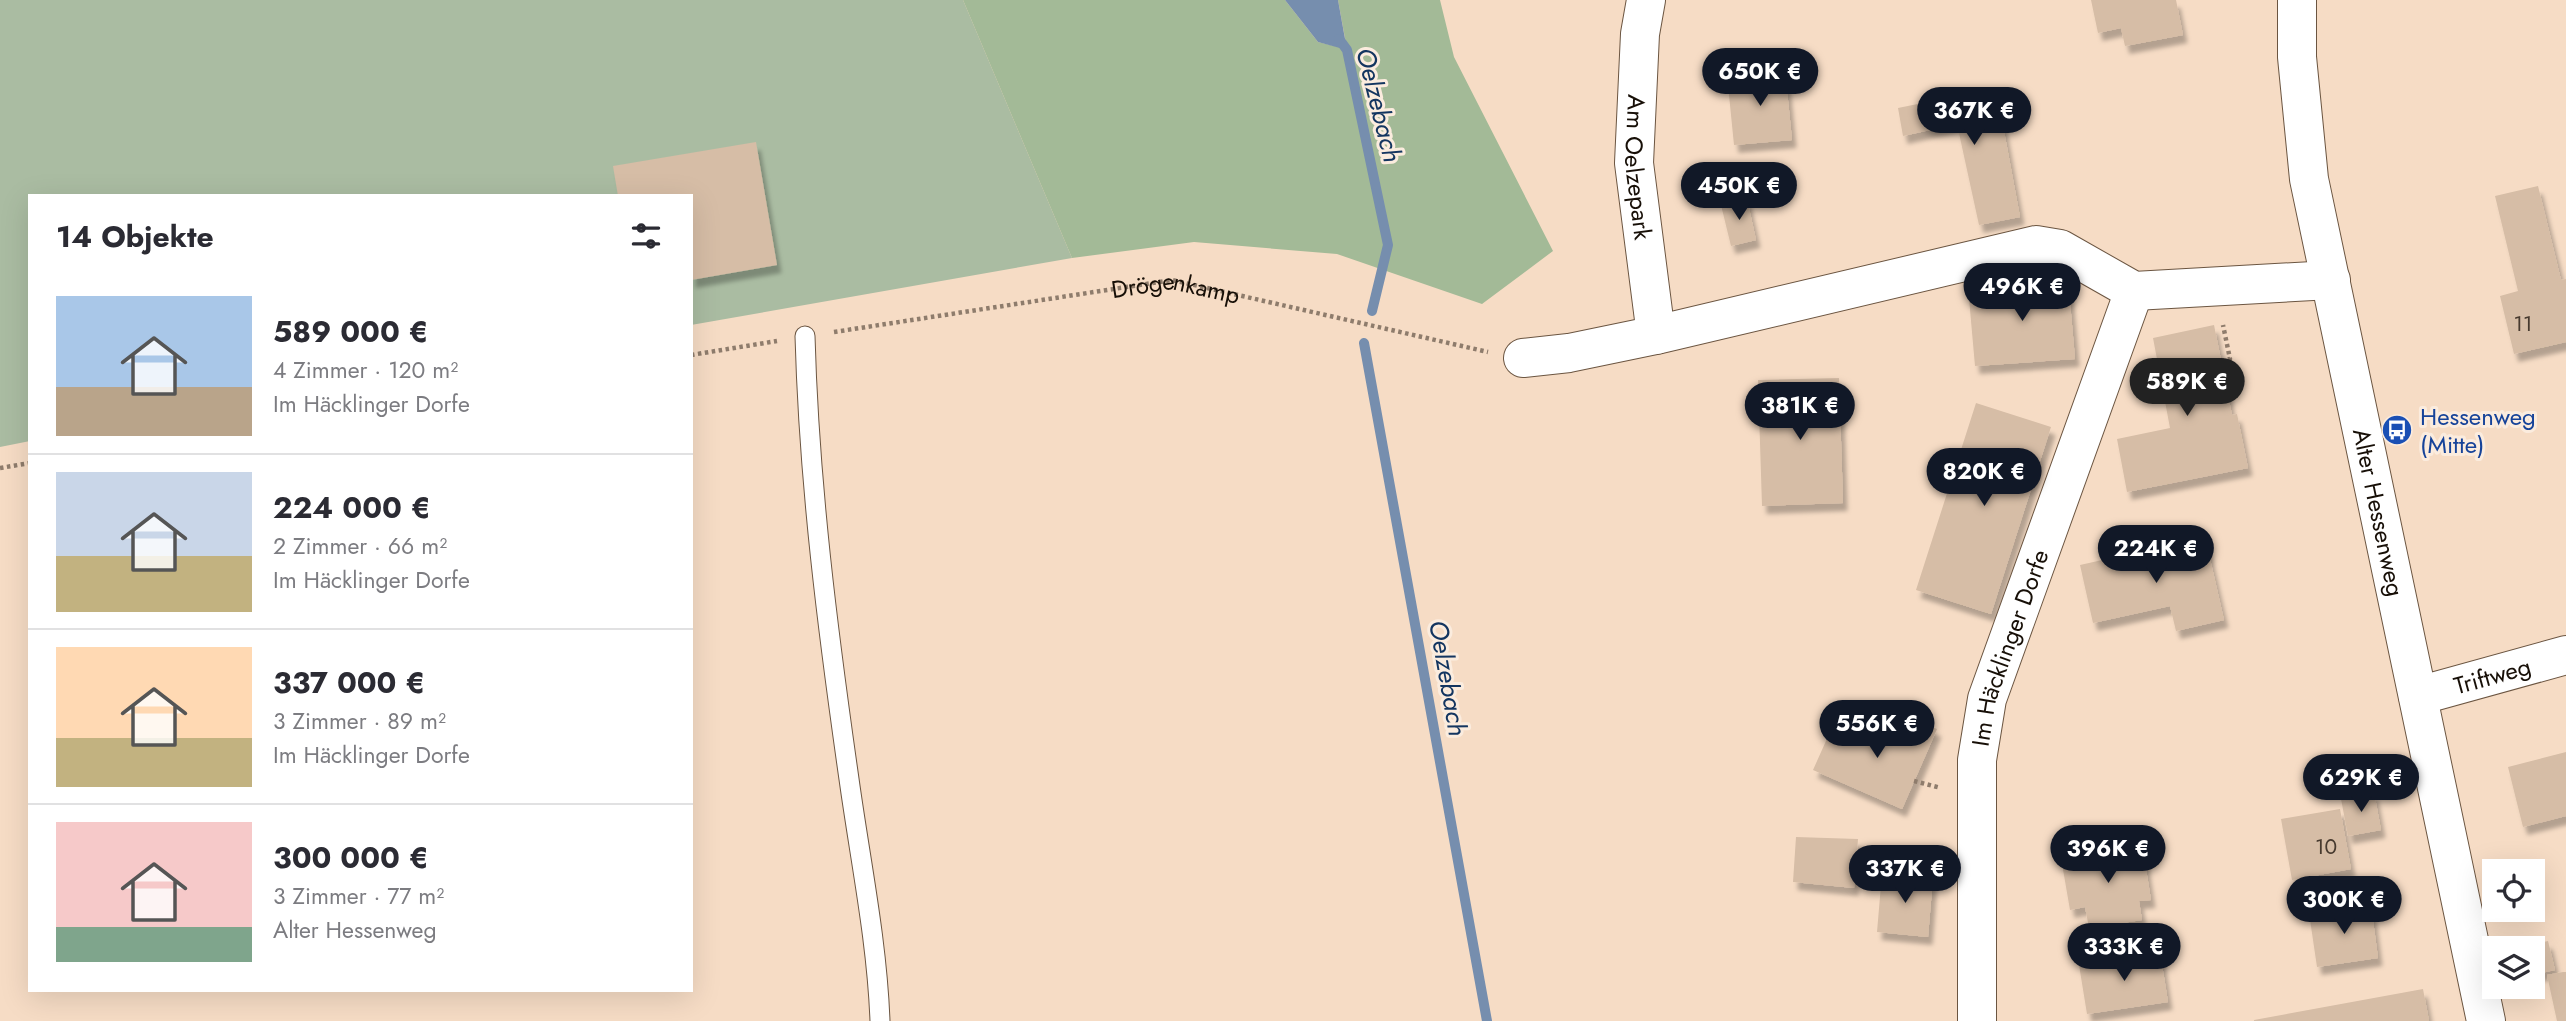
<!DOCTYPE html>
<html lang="de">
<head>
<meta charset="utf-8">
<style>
	:root { --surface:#fff; --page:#f2f2f3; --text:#2b2b33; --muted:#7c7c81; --line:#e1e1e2; --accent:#111827 }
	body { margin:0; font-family:Jost,sans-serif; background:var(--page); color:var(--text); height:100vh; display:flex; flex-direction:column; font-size:26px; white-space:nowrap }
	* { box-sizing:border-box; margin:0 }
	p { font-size:23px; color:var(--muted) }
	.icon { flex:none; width:38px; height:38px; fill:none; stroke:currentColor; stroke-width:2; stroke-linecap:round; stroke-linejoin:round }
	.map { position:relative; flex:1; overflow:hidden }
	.sheet { position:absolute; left:28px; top:194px; width:665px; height:798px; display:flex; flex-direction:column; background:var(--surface); border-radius:0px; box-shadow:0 7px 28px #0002 }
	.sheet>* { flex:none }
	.tools { position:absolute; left:2482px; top:859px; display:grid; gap:14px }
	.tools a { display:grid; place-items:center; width:63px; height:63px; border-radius:0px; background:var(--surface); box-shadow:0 7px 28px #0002; font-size:35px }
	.price { position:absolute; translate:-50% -60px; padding:0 16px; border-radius:24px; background:var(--accent); color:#fff; font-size:23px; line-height:46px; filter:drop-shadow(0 2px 4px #0008) }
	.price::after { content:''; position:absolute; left:50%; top:42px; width:21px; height:16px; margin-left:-10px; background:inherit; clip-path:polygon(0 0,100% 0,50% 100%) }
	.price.active { background:#222; color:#fff }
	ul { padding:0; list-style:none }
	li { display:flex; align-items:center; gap:21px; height:175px; padding:0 28px }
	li+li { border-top:2px solid var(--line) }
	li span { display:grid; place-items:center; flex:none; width:196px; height:140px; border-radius:0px; color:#555 }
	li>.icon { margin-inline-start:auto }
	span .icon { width:84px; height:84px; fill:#fffc; stroke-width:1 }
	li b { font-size:30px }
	h2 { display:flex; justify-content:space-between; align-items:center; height:84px; padding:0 28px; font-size:30px }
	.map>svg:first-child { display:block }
</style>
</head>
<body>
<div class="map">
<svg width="2566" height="1021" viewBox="0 0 2566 1021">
	<defs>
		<filter id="shadow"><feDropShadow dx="4.5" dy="8" stdDeviation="2" flood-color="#0004"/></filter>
	</defs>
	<rect width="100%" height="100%" fill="#f6dcc5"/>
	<path fill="#aabca2" d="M0 0H963L1072 258 691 325V196H30V441L0 447Z"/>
	<path fill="#a3ba97" d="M963 0H1285L1318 42 1347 49 1338 0H1440L1454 57 1553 251 1482 304 1337 254 1194 242 1072 258Z"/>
	<path fill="#768eae" d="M1285 0H1338L1347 50 1318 42Z"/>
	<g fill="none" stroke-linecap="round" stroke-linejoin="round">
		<path stroke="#768eae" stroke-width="10" d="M1339 39 1347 50 1388 245 1372 311
			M1364 343 1487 1021"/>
	</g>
	<path fill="#d6bda6" filter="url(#shadow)" d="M2091 0H2176L2183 35 2125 46 2121 28 2098 33Z
		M1785 70 1792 140 1734 145 1727 75Z
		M1996 88 2020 217 1979 225 1957 124 1903 136 1898 108Z
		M756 142 777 265 691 280V196H618L613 166Z
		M2538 186 2561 280 2566 279V342L2514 354 2500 296 2518 291 2495 196Z
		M1747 199 1756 240 1731 246 1721 205Z
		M2068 279 2075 359 1975 366 1968 287Z
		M2214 325 2232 415 2237 414 2248 468 2127 492 2117 439 2170 428 2153 338Z
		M1839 378 1843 503 1762 506 1758 380Z
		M1976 403 2051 427 1991 614 1916 590Z
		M2205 537 2224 620 2176 631 2170 606 2093 623 2080 565Z
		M1901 714 1937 729 1902 809 1813 770 1834 723 1887 746Z
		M2566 752V816L2523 827 2508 767Z
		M2374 792 2381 830 2348 836 2341 799Z
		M2340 809 2351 869 2292 880 2281 819Z
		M1796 837 1858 839 1854 888 1793 882Z
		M2142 844 2151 900 2139 901 2142 920 2089 928 2085 907 2070 910 2061 858Z
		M1882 873 1933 877 1928 937 1877 932Z
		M2371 905 2378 958 2317 967 2309 913Z
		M2548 941 2555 970 2532 975V948L2520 947Z
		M2160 952 2168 1002 2087 1014 2079 965Z
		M2563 972H2566V1021H2557L2547 975Z
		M2423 989 2429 1021H2254V1020Z"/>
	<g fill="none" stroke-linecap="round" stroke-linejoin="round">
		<g stroke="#6b5541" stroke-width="21">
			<path id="lane" d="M805 336C809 485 828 632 849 779 860 859 877 940 880 1021"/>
		</g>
		<g stroke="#6b5541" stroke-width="40">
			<g id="street">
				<path id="s2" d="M1646 0 1640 34 1634 163 1656 335"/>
				<path id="s3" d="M2297 0V57L2309 179 2486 1021"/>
				<path d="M1523 358 1569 353 1656 335 2036 245 2060 249 2134 291 2331 280"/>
				<path id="s4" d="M2418 696 2566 655"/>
				<path id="s5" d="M1977 1021V760L1987 699 2134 291"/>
			</g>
		</g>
		<g stroke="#8e7c6c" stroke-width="4.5" stroke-dasharray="3.5 3.5" stroke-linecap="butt">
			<path id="s1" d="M834 332 1172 280 1488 352"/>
			<path d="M691 355 777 341"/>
			<path d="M2221 361 2230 359 2223 325"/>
			<path d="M0 468 30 463"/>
			<path d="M1914 781 1941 788"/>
		</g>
		<use href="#lane" stroke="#fff" stroke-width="19"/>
		<use href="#street" stroke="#fff" stroke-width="38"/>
	</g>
	<defs>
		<g id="bus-disc" transform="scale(1.575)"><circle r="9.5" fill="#1a4fb4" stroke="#fbecde"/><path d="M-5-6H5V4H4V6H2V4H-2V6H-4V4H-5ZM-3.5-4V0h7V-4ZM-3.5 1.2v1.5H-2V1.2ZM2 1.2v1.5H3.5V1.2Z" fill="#fff"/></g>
	</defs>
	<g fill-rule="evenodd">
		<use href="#bus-disc" x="2397" y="430"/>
	</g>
	<g text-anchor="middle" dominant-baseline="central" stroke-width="6" stroke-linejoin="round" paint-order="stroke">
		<g font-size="21" fill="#473a2f">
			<text x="2523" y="324">11</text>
			<text x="2326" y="847">10</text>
		</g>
		<g font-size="24" fill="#170f07" stroke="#fbecde">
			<text stroke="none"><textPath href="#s2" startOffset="168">Am Oelzepark</textPath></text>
			<text stroke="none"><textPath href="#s1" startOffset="346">Drögenkamp</textPath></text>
			<text stroke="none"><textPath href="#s3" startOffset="520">Alter Hessenweg</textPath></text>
			<text stroke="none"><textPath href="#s5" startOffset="378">Im Häcklinger Dorfe</textPath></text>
			<text stroke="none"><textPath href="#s4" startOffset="77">Triftweg</textPath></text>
		</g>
		<g font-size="24" fill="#164399" stroke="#fbecde" text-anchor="start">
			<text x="2420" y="416">Hessenweg<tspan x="2420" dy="28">(Mitte)</tspan></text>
		</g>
		<g font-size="26" font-style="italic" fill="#133560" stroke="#fbecde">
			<text transform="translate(1379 105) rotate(76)">Oelzebach</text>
			<text transform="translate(1448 678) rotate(80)">Oelzebach</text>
		</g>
	</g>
</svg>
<div class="tools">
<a><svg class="icon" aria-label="locate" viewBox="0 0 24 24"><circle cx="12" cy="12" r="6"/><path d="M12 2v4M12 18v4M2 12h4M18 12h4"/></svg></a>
<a><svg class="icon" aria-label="layers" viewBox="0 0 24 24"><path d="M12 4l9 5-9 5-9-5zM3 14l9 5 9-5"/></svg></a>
</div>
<b class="price" style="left:1760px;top:108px">650K €</b>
<b class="price" style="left:1974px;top:147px">367K €</b>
<b class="price" style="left:1739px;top:222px">450K €</b>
<b class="price" style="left:2022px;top:323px">496K €</b>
<b class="price active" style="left:2187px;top:418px">589K €</b>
<b class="price" style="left:1800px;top:442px">381K €</b>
<b class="price" style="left:1984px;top:508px">820K €</b>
<b class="price" style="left:2156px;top:585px">224K €</b>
<b class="price" style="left:1877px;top:760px">556K €</b>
<b class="price" style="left:2361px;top:814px">629K €</b>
<b class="price" style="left:2108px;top:885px">396K €</b>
<b class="price" style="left:1905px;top:905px">337K €</b>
<b class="price" style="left:2344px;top:936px">300K €</b>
<b class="price" style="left:2124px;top:983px">333K €</b>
<section class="sheet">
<h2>14 Objekte<svg class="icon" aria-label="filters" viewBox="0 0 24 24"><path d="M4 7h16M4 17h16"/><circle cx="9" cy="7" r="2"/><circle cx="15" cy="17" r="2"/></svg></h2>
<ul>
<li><span style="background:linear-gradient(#a9c7e8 65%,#b9a48a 0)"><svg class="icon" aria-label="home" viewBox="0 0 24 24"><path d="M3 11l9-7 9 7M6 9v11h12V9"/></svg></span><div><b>589 000 €</b><p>4 Zimmer · 120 m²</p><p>Im Häcklinger Dorfe</p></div></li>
<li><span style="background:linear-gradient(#c9d6e8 60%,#c2b280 0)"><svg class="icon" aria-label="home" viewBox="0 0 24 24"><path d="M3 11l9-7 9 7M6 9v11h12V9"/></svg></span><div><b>224 000 €</b><p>2 Zimmer · 66 m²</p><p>Im Häcklinger Dorfe</p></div></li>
<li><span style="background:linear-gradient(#ffd9b3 65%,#c2b280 0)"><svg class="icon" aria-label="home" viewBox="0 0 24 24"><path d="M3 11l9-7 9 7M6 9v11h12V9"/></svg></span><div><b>337 000 €</b><p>3 Zimmer · 89 m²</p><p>Im Häcklinger Dorfe</p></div></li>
<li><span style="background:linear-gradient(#f6c9c9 75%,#7fa58c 0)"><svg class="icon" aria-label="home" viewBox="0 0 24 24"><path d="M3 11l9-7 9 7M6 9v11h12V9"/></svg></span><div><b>300 000 €</b><p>3 Zimmer · 77 m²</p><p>Alter Hessenweg</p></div></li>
</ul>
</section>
</div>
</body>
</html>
